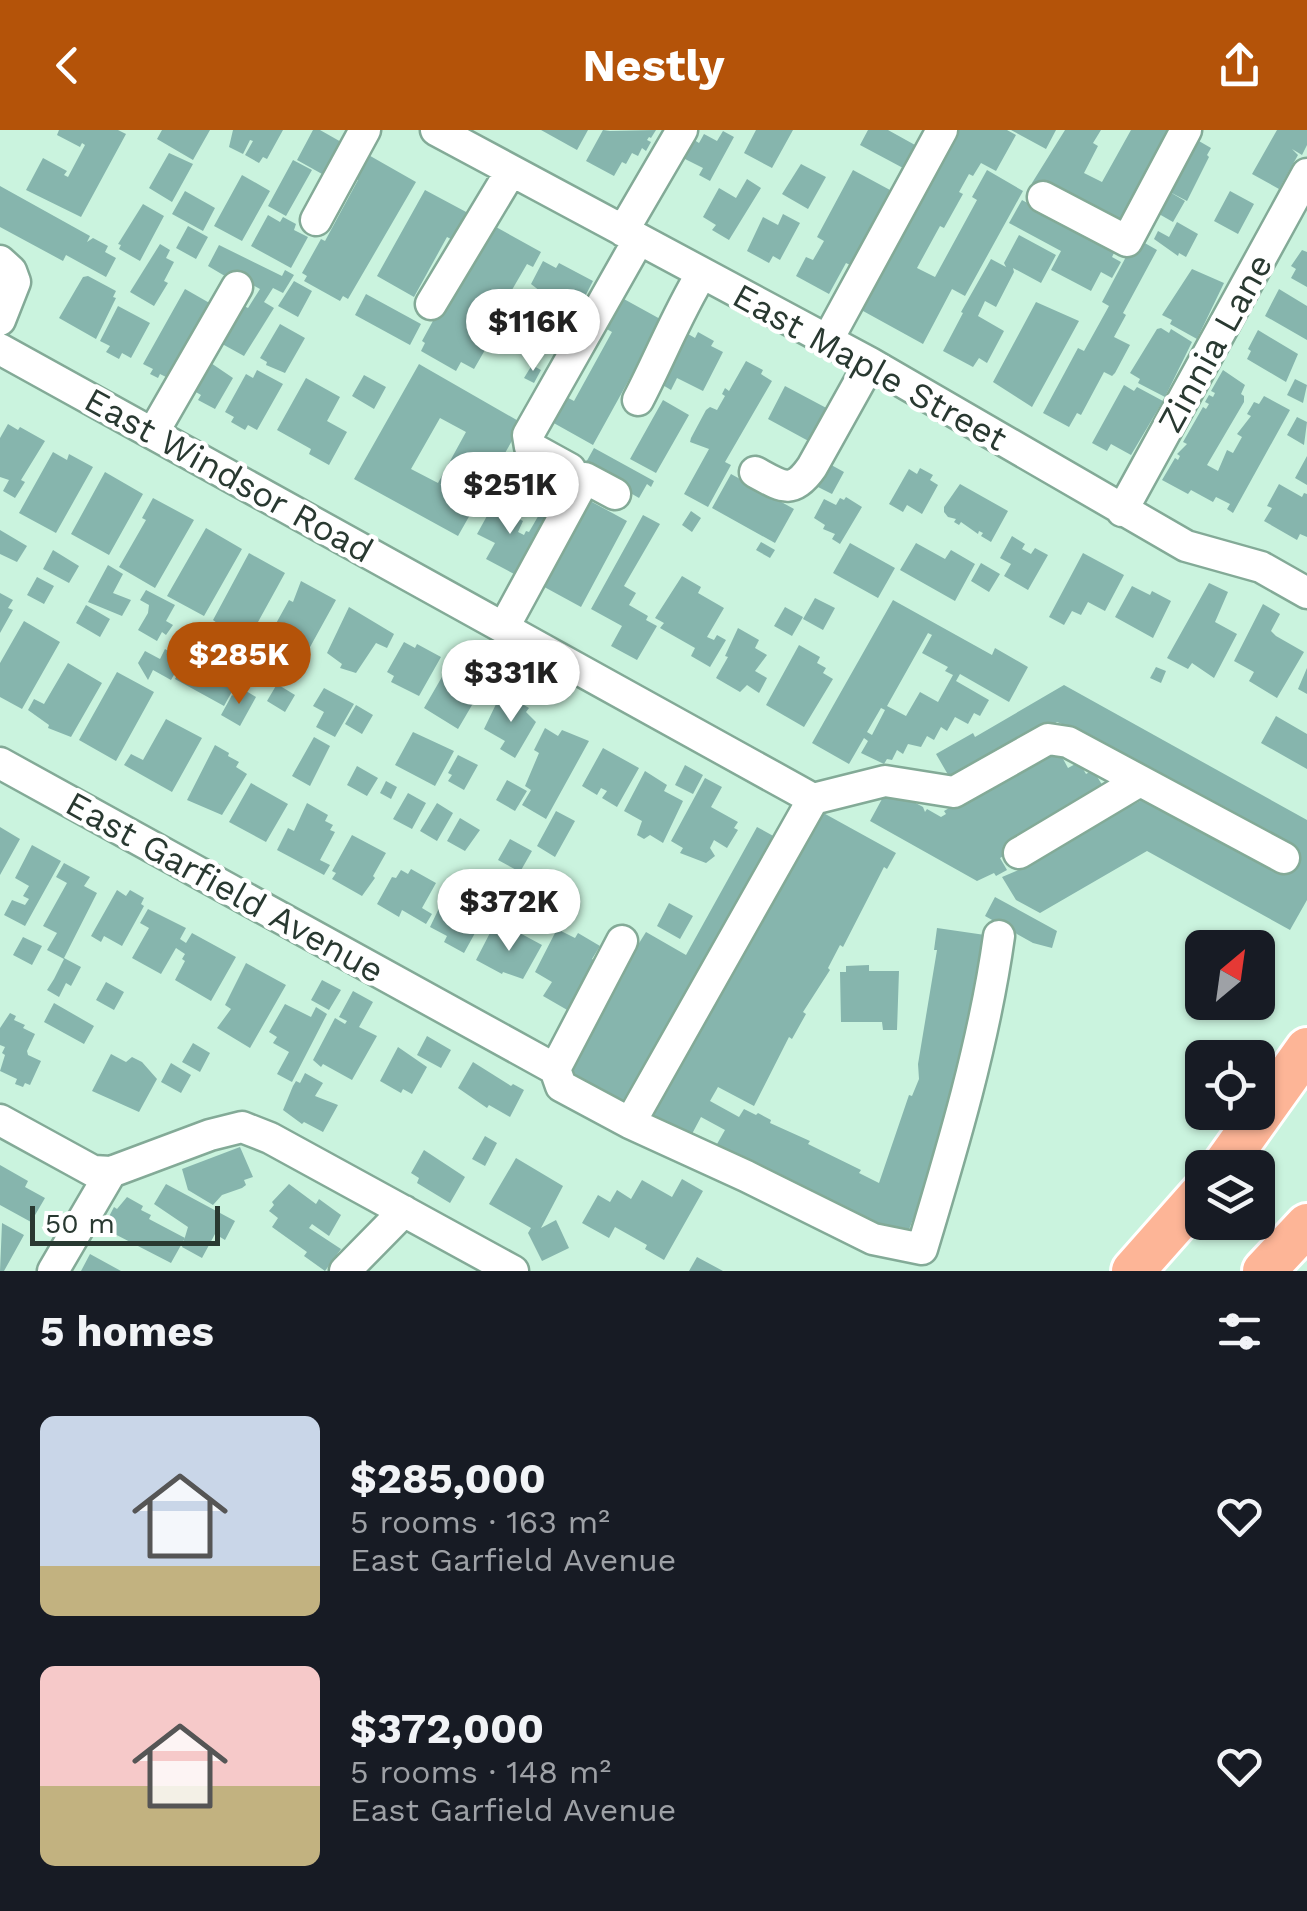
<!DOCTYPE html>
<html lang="en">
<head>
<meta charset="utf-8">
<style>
	:root { --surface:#171b24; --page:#242831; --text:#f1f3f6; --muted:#9ea1a6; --accent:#b45309 }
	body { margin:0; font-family:"Work Sans",sans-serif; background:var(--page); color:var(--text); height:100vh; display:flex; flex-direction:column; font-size:38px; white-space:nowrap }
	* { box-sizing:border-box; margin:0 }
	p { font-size:32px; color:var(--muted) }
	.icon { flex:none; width:55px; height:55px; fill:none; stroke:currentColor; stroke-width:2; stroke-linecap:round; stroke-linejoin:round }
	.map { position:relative; height:1141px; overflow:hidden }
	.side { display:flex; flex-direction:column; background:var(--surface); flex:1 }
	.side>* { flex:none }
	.needle { width:65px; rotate:29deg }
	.fabs { position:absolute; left:1185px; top:800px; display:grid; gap:20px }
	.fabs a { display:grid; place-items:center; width:90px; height:90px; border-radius:15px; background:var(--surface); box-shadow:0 2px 8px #0004; font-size:50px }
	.scale { position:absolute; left:30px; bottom:25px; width:190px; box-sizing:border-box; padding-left:10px; border:5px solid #293931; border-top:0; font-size:28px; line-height:35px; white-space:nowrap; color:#293931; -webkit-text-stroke:8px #fff; paint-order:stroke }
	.price { position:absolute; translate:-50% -85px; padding:0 22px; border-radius:35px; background:#fff; color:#222; font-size:32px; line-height:65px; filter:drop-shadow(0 2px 5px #0008) }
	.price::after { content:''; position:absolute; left:50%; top:60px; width:30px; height:22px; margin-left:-15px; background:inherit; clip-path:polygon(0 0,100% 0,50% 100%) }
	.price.selected { background:var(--accent); color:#fff }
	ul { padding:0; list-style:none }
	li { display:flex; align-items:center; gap:30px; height:250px; padding:0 40px }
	li span { display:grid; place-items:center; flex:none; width:280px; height:200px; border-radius:15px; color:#555 }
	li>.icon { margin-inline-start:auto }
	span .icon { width:120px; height:120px; fill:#fffc; stroke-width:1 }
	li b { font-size:42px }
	h2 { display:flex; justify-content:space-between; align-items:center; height:120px; padding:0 40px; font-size:42px }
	header { display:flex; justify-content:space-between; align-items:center; height:130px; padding:0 40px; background:var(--accent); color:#fff; font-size:45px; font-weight:700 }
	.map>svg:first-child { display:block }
</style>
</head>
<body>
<header><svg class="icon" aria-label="back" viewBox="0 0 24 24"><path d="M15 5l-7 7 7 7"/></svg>Nestly<svg class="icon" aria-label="share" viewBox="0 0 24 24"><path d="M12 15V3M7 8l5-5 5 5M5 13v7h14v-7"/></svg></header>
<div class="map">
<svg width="1307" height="1141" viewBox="0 0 1307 1141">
	<rect width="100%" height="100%" fill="#caf3de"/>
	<path fill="#86b5ad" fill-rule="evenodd" d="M59 0H118L126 4 81 87 26 60 43 28 67 41 64 45 68 47 85 15 82 13 80 17 57 5Z
		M162 0H210L193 30 157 9Z
		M233 0H283L267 29 263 27 259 33 245 25 253 11 250 10 243 24 229 17Z
		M313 0H320L350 17 331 49 297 30Z
		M541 0H588L577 20Z
		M603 0 610 1 656 0 651 8 649 7 647 10 651 12 646 21 642 18 638 26 632 23 626 34 622 32 614 46 586 31Z
		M756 0H793L772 38 744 23Z
		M868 0H888L915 15 903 38 860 15Z
		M953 0H1007L1016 5 996 41 981 33 973 46 969 44 959 62 963 64 944 98 940 96 917 138 935 147 977 70 972 67 987 40 1023 61 965 166 952 159 923 214 854 176Z
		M1011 0H1056L1046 19Z
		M1065 0H1101L1093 13 1098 16 1084 43 1102 52 1131 0H1182L1124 107 1032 53Z
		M1277 0H1307V15L1302 25 1292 19 1298 25 1279 59 1252 44Z
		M723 1 734 7 710 51 699 45 703 38 681 27 691 8 699 13 704 4 717 11Z
		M1192 7 1211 18 1207 25 1209 27 1187 71 1168 61 1185 71 1173 92 1152 80Z
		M169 23 193 34 172 72 149 58Z
		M365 23 416 52 348 169 343 166 340 171 304 151 307 146 302 143 321 109 325 111 358 50 352 47Z
		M293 30 312 40 286 86 268 76Z
		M801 34 826 47 808 79 782 64Z
		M853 40 890 60 850 135 846 133 829 164 796 146 806 127 813 130 824 111 817 107Z
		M242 45 270 61 242 111 214 96Z
		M747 49 761 58 729 110 712 100 716 95 703 87 719 58 736 68Z
		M0 56 90 106 87 112 93 108 108 116 105 122 116 128 106 147 66 125 63 131 0 97Z
		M425 60 468 83 453 110 447 107 414 167 377 146Z
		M185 61 215 78 203 101 172 84Z
		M1230 61 1254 74 1238 104 1214 91Z
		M1022 70 1115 121 1112 127 1121 132 1112 148 1101 142 1091 161 1051 140 1061 121 1009 93Z
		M143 74 164 86 140 131 119 119 121 115 118 114Z
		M783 84 800 93 780 130 773 126 769 133 747 121 763 87 778 95Z
		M268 85 280 92 283 87 296 94 294 100 308 107 291 138 251 116Z
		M487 92 541 122 533 137 527 134 502 177 508 180 474 239 461 232 456 241 421 221 425 213 422 211Z
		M1177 92 1198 104 1186 127 1179 123 1178 126 1154 109 1158 101 1169 107Z
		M188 96 208 107 196 129 176 118Z
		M1019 105 1056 125 1041 153 1013 138 1014 142 996 177 985 171 978 186 1004 201 987 233 979 228 973 237 943 221 963 183 961 182 991 129 1006 137 1004 133Z
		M1136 108 1157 120 1123 183 1126 185 1114 207 1130 215 1115 243 1112 246 1104 242 1081 285 1077 283 1069 297 1043 283 1078 218 1084 221 1109 176 1102 172Z
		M160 114 170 120 166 128 174 132 164 151 168 153 154 176 130 162Z
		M219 115 282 146 285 140 294 145 283 163 273 158 264 172 274 178 244 226 215 210 242 175 248 178 260 159 238 147 235 152 208 136Z
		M1302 120 1307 122V157L1291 148 1296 139 1291 136Z
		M543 131 556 138 559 133 593 151 578 180 547 162 545 165 531 154Z
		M1192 139 1224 153 1197 209 1170 194 1172 190 1162 185Z
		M88 146 116 161 113 167 116 168 96 209 59 188 83 147Z
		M294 151 312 161 298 187 278 176Z
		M185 159 213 175 170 249 160 244 158 248 150 244 153 239 143 234Z
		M1279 159 1307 176V210L1265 186Z
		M613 163 662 190 593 315 543 287 557 262 574 271 612 202 596 193Z
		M366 164 421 194 410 215 355 185Z
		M1036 172 1079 191 1032 277 993 252Z
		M118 176 150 193 131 228 122 223 119 229 106 222 110 216 100 211Z
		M280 194 305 208 285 243 266 235 267 232 260 228Z
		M1161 198 1169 203 1171 199 1192 212 1165 267 1138 253 1140 249 1130 243 1157 199Z
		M1258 200 1298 224 1286 252 1247 229 1251 221 1248 219Z
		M683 201 695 208 698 202 714 211 711 216 723 222 703 261 677 248 671 260 656 251Z
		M205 229 233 248 215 279 198 270 201 265 189 258Z
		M746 231 763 240 761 244 772 251 725 332 731 335 708 377 684 364 709 319 690 312 691 308 706 280 710 277 717 280 725 266 722 264 725 258 729 261Z
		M419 234 522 293 458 406 354 349ZM440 288 466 302 438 353 411 339Z
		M532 235 541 240 534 253 524 248Z
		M257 240 283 254 257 300 248 295 245 300 231 292 234 287 225 282 246 244 253 248Z
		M1223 240 1245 255 1241 264 1244 266V272L1207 335 1218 341 1227 320 1233 323 1242 307 1237 304 1251 286 1247 284 1254 272 1259 274 1264 266 1290 280 1233 383 1227 379 1230 374 1216 367 1213 372 1191 360 1188 364 1162 350 1175 328 1178 330 1180 326 1177 324 1187 314 1183 312 1203 277 1206 279 1209 274 1205 272 1209 265 1213 267 1215 263 1211 261Z
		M364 245 386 257 374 279 352 266Z
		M306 248 340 267 327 291 347 302 329 335 309 324 311 319 277 300Z
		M1295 249 1307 255 1303 273 1287 265Z
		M1124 255 1134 261 1137 257 1163 271 1131 325 1111 314 1107 321 1092 313Z
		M785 256 832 281 814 314 768 289Z
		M663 270 689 285 656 343 630 329Z
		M1297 287 1307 292 1304 315 1287 305Z
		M8 294 18 300 20 297 45 311 21 350 25 352 15 368 3 361 9 350 0 347V308Z
		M594 318 654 351 651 357 647 354 639 368 584 336Z
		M53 322 67 330 69 324 93 337 56 403 19 383Z
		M1307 326V355L1295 348Z
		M824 331 844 342 832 364 812 354Z
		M920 338 933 345 930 350 938 355 922 384 907 375 903 382 889 374 909 339 917 344Z
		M503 339 520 349 504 377 487 367Z
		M105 342 143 364 109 425 71 404Z
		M731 344 794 379 775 413 712 378Z
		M960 354 1008 381 991 412 981 406 983 403 979 401 978 404 961 392 959 395 954 392 956 389 948 387 944 382V377Z
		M1279 354 1302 367 1304 363 1307 364V407L1300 404 1297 410 1264 391 1272 378 1267 376Z
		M581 366 627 391 581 477 537 453Z
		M846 367 862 377 840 414 832 409 835 404 823 399 825 395 814 388 824 369 836 375 840 368 844 370Z
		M153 368 194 390 155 458 119 437 146 390 142 388Z
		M493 375 523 391 518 402 524 405 526 401 529 402 540 383 553 390 542 410 534 406 514 444 486 429 495 413 477 404Z
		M691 381 701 388 692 402 682 395Z
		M643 385 660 394 624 456 636 463 629 475 648 486 646 490 657 496 637 530 611 516 622 496 591 479Z
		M206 398 242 419 204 486 167 466Z
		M0 400 27 416 17 432 0 424Z
		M1012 406 1025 414 1022 419 1031 424 1035 418 1048 425 1028 460 1004 446 1011 434 1000 428Z
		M761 412 775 420 770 428 756 420Z
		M850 413 895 438 878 468 833 443Z
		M916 413 945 429 951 420 975 434 955 471 900 440Z
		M53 420 79 436 69 453 43 439Z
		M249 423 285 443 248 510 243 507 239 515 213 500 217 493 213 490Z
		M1083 423 1124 445 1105 481 1088 472 1081 485 1072 481 1064 495 1049 487Z
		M981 433 1000 444 989 462 971 451Z
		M108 435 123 444 113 463 131 470 122 486 88 472Z
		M682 446 701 457 698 463 724 478 707 507 714 510 717 505 726 510 710 537 691 526 695 518 660 498 664 493 655 488Z
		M37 447 54 456 44 474 27 465Z
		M301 451 336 470 299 537 263 517 289 470 293 472Z
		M1209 453 1228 462 1215 492 1237 504 1214 548 1192 533 1188 539 1167 528Z
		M1132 456 1150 465 1152 461 1171 471 1153 508 1115 487Z
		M146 460 175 475 166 491 173 495 166 505 162 502 157 511 138 500 148 483 149 475 140 470Z
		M0 463 13 470 8 478 13 480 0 503Z
		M815 468 835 478 823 500 803 489Z
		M893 470 992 525 995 518 1028 537 1009 572 960 544 956 551 989 570 980 586 974 583 968 594 955 587 947 601 941 597 934 610 927 606 921 617 908 614 903 624 897 620 892 630 887 629 884 634 861 623 868 611 864 608 849 634 812 613ZM928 503 932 505 922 523 948 537 945 541 953 545 938 572 920 562 906 586 887 576ZM881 578 885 580 872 605 867 602Z
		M1263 474 1280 484 1271 501 1276 506 1304 522 1277 568 1249 551 1254 542 1234 531Z
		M86 475 110 489 100 507 76 493Z
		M349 477 394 504 387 518 376 513 356 543 340 538 342 534 327 523Z
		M785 477 803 487 792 506 774 496Z
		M24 491 60 512 22 579 0 567V533Z
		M738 498 759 510 755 518 767 525 755 541 767 548 759 563 747 555 740 562 716 548 728 527 725 526Z
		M404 512 415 518 417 514 441 527 419 566 391 552 394 546 387 542Z
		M195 513 205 518 200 527 190 521Z
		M799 515 820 527 817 533 826 538 823 543 833 549 804 597 766 575Z
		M165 519 183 529 171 550 153 540 148 550 138 533 145 521 160 529Z
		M228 526 246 536 236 554 218 544Z
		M185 530 235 556 224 576 175 549Z
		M68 533 102 553 71 607 48 598 49 595 28 580 34 569 44 574Z
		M450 533 482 558 458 599 424 578Z
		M1156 537 1166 541 1161 553 1150 548Z
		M1307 538V564L1298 559Z
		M117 542 154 562 116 631 79 610Z
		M277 554 295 565 285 582 267 571Z
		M1064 555 1307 690V770L1290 800 1147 721 1040 783 1016 770 1002 747 1021 739 1111 684 1112 687 1130 674 1131 676 1149 666 1077 600 1057 592 954 655 936 624 973 603 975 607Z
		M241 558 256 567 240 596 221 585 232 565 236 567Z
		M324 558 354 574 335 607 316 597 324 582 313 576Z
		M514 569 529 578 526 582 536 592 515 628 500 619 505 611 484 599 498 570 507 575Z
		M356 575 373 585 362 604 345 594Z
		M1276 586 1307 604V639L1261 613Z
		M166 589 202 608 172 662 124 635 131 624 143 630Z
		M545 598 558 606 562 600 589 611 546 689 522 675 531 660 525 656 539 623 534 620Z
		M413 602 454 621 435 656 395 635Z
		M314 607 330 616 310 656 292 646Z
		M215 615 229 623 228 626 239 632 236 637 247 644 222 685 187 670Z
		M1056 616 1068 638 1079 632 1086 644 1093 640 1109 666 1000 728 1007 740 996 746 994 743 977 751 870 691 888 658 923 677 925 682 927 679 941 687 946 684 944 681Z
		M603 618 639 638 617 677 602 668 607 661 601 658 597 665 582 656Z
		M458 625 478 635 464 660 448 651 452 645 448 643Z
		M685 635 703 645 693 664 675 655Z
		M357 636 378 648 367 666 347 655Z
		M645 641 667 655 664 661 683 671 663 713 650 705 644 709 637 705 642 691 624 681Z
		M705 648 722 657 711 677 738 692 734 698 738 700 727 718 714 710 710 718 715 726 706 733 680 723 683 718 671 711Z
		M507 650 527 661 515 681 496 670Z
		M386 651 397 657 391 669 380 663Z
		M251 653 288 674 266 712 229 692Z
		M408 663 426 673 412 699 393 689Z
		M307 673 328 685 325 691 333 695 330 700 335 702 320 730 330 735 324 745 277 720 288 698 294 701Z
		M437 673 453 683 437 711 420 701Z
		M818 680 896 723 887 739 884 737 843 817 840 815 828 838 830 840 803 882 806 884 792 909 789 907 754 976 718 957 710 971 739 987 744 979 756 985 758 983 771 990 770 993 810 1011 808 1014 812 1016 861 1040 859 1043 879 1053 909 965 912 966 919 949 918 934 937 820H934L937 798 985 805 962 962 905 1110 864 1095 717 1014 725 1000 701 987 685 1017 643 993Z
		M556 681 575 691 555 727 537 716Z
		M460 688 480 700 465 721 447 711Z
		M0 697 20 709 0 745Z
		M757 697 777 708 627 978 569 943 596 894 593 892 607 866 611 868 624 844 621 842 646 802 686 825Z
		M352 705 386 723 373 746 375 748 362 766 332 749 336 743 332 741Z
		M510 709 532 721 520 742 498 730Z
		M32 715 61 731 25 796 4 785 12 770 25 775 29 769 23 766 29 756 15 748Z
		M64 733 90 747 84 756 97 763 64 828 81 837 71 856 66 853 59 867 47 860 54 849 64 829 47 820 57 803 43 796 67 753 56 747Z
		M411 739 436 753 422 778 432 784 426 794 402 780 399 787 377 774 392 747 396 748 401 740 408 744Z
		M460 743 477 752 466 772 486 783 464 823 444 812 447 806 430 797 455 745 458 747Z
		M117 760 126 766 130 760 144 768 141 774 144 776 122 816 104 806 101 812 91 806Z
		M995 767 1057 801 1052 818 1033 813 985 786Z
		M669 773 693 786 680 809 657 796Z
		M148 779 186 798 180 809 186 813 192 803 236 827 211 871 175 850 185 831 182 829 185 824 176 818 161 844 132 828 149 798 140 793Z
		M492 799 511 809 516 801 542 815 523 849 503 842 502 844 476 830Z
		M557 799 575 808 578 803 600 816 592 829 597 832 569 881 543 866 552 852 535 842Z
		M23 807 42 816 32 835 13 825Z
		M246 833 286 855 250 918 217 898 231 879 225 875Z
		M869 835V841H899L897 900H883L882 892H841L840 842H846V836Z
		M322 850 341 860 329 880 311 870Z
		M106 852 124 862 114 880 96 870Z
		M353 861 373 872 359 897 377 906 352 950 323 934 321 937 313 930 335 888 345 894 347 891 339 887Z
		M54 873 94 896 84 914 44 892Z
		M285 874 311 887 316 877 327 884 292 952 277 944 289 922 273 913 277 907 269 902Z
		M10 883 16 886 14 890 25 895 23 898 35 904 27 921 28 925 41 931 30 955 25 953 23 957 15 954 17 949 0 941 5 925 2 923 5 917 0 915V898Z
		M427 906 451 920 441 938 417 925Z
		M193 913 210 923 200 942 182 932Z
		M398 917 427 937 412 964 403 959 401 963 380 951Z
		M111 924 126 932 132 927 142 932 157 949 139 982 92 961Z
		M473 932 511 956 513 954 524 960 510 987 489 975 487 978 458 958Z
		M171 933 191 945 181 963 161 952Z
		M305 943 323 953 315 966 338 975 323 1002 304 992 302 994 283 980 293 956 296 951 300 953Z
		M485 1006 497 1013 485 1036 472 1029Z
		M240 1017 253 1047 244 1050 246 1055 242 1058 222 1065 213 1075 188 1060 182 1039Z
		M424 1020 465 1047 450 1073 417 1053 419 1048 411 1043Z
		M516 1028 563 1056 541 1098 556 1090 569 1118 542 1131 528 1103 531 1098 489 1074Z
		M0 1035 28 1051 25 1057 45 1068 31 1092 0 1075Z
		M682 1049 703 1061 664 1130 645 1119 647 1115 615 1097 609 1108 582 1093 598 1065 610 1072 617 1060 631 1069 642 1050 672 1067Z
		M166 1054 235 1091 225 1110 215 1104 202 1128 182 1117 188 1097 154 1074Z
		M289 1054 316 1074 319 1069 341 1085 329 1106 312 1094 309 1098 341 1119 325 1141 304 1126 307 1122 272 1097 278 1088 269 1081 274 1075 272 1072Z
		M127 1067 143 1076 141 1080 151 1085 149 1089 185 1108 171 1133 103 1098 114 1077 117 1079Z
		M2 1093 24 1105 4 1141H0Z
		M90 1124 121 1141H81Z
		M697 1127 723 1141H689Z"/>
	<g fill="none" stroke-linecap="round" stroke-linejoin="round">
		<g stroke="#83aa97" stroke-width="35">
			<path id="minor" d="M436 0 870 233 1186 416 1261 437 1307 463
				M1043 67 1127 111 1186 0
				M316 90 365 0
				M623 101 682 0
				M0 131 11 141 15 152 0 190
				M431 174 511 41
				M827 211 942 0
				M0 219 813 669 630 993
				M638 270C660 228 677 184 702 143
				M153 303 237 157
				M570 339 530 317 528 305 639 109
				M755 342C781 356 792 366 812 337L870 233
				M1122 381 1307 44
				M504 497 585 348 615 364
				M0 633 555 939
				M813 669 885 651 954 662 1048 609 1068 612 1284 728
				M1019 723 1138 652
				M622 811 555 939 561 956 630 993 746 1046 873 1109 922 1119C953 1016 984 913 999 806
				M0 990 93 1041 111 1042 210 1005 242 997 270 1008 513 1141
				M53 1141 111 1042
				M345 1141 404 1081"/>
		</g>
		<g stroke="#fff" stroke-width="48">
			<path id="highway" d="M1222 1038 1307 919
				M1133 1141 1202 1063
				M1264 1141 1307 1095"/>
		</g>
		<use href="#minor" stroke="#fff" stroke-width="30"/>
		<use href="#highway" stroke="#fdb597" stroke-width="42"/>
	</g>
	<g text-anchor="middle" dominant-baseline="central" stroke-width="9" stroke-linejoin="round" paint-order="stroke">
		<g font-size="35" fill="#293931" stroke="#fff">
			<text transform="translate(1215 213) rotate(-61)">Zinnia Lane</text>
			<text transform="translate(870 237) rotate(29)">East Maple Street</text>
			<text transform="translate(229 345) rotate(29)">East Windsor Road</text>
			<text transform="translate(225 757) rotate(29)">East Garfield Avenue</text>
		</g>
	</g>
</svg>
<div class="fabs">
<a><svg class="needle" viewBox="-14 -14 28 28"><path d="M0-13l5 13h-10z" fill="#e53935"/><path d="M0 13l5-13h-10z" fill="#9ea1a6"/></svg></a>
<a><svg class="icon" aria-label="locate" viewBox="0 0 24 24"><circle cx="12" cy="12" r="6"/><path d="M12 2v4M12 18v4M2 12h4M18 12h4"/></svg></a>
<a><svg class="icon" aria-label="layers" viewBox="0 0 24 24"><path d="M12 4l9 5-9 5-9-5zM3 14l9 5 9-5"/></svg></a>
</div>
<div class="scale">50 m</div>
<b class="price" style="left:533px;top:244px">$116K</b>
<b class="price" style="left:510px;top:407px">$251K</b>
<b class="price selected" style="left:239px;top:577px">$285K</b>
<b class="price" style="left:511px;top:595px">$331K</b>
<b class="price" style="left:509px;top:824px">$372K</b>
</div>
<section class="side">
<h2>5 homes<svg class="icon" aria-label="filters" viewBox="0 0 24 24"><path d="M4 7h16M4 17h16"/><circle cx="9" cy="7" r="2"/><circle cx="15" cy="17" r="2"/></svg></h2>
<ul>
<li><span style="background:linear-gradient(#c9d6e8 75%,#c2b280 0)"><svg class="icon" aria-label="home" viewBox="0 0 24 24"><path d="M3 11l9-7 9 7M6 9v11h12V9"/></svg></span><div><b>$285,000</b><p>5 rooms · 163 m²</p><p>East Garfield Avenue</p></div><svg class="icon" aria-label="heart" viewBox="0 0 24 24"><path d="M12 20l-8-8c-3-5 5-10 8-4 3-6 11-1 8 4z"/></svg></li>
<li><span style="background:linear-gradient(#f6c9c9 60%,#c2b280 0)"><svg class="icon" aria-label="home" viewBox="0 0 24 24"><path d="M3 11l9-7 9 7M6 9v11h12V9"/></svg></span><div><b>$372,000</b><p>5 rooms · 148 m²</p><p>East Garfield Avenue</p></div><svg class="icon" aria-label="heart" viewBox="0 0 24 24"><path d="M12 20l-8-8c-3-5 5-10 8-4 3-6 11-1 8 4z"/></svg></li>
</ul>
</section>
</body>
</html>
